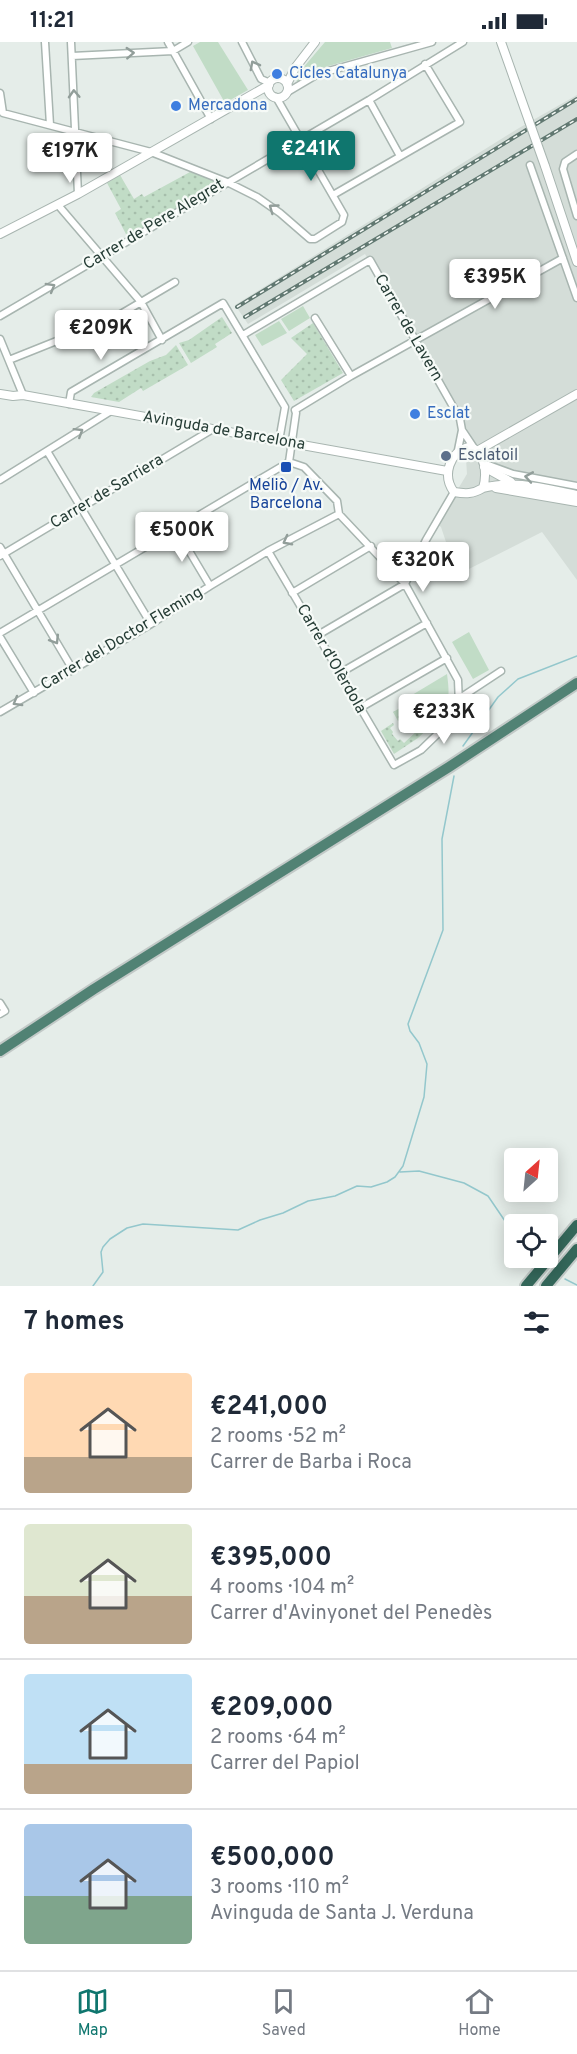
<!DOCTYPE html>
<html lang="en">
<head>
<meta charset="utf-8">
<style>
	:root { --surface:#fff; --page:#f6f6f7; --text:#1f2937; --muted:#747a83; --line:#e0e1e3; --accent:#0f766e }
	body { margin:0; font-family:Overpass,sans-serif; background:var(--page); color:var(--text); height:100vh; display:flex; flex-direction:column; font-size:22px; white-space:nowrap }
	* { box-sizing:border-box; margin:0 }
	p { font-size:20px; color:var(--muted) }
	.icon { flex:none; width:33px; height:33px; fill:none; stroke:currentColor; stroke-width:2; stroke-linecap:round; stroke-linejoin:round }
	.map { position:relative; height:1244px; overflow:hidden }
	.panel { display:flex; flex-direction:column; background:var(--surface); flex:1 }
	.panel>* { flex:none }
	.needle { width:39px; rotate:27deg }
	.controls { position:absolute; left:504px; top:1106px; display:grid; gap:12px }
	.controls a { display:grid; place-items:center; width:54px; height:54px; border-radius:6px; background:var(--surface); box-shadow:0 3px 15px #0003; font-size:30px }
	.price { position:absolute; translate:-50% -51px; padding:0 14px; border-radius:6px; background:#fff; color:#222; font-size:20px; line-height:39px; filter:drop-shadow(0 2px 3px #0008) }
	.price::after { content:''; position:absolute; left:50%; top:36px; width:18px; height:14px; margin-left:-9px; background:inherit; clip-path:polygon(0 0,100% 0,50% 100%) }
	.price.active { background:var(--accent); color:#fff }
	ul { padding:0; list-style:none }
	li { display:flex; align-items:center; gap:18px; height:150px; padding:0 24px }
	li+li { border-top:2px solid var(--line) }
	li span { display:grid; place-items:center; flex:none; width:168px; height:120px; border-radius:6px; color:#555 }
	li>.icon { margin-inline-start:auto }
	span .icon { width:72px; height:72px; fill:#fffc; stroke-width:1 }
	li b { font-size:26px }
	h2 { display:flex; justify-content:space-between; align-items:center; height:72px; padding:0 24px; font-size:26px }
	.status { display:flex; justify-content:space-between; align-items:center; height:42px; padding:0 30px; background:var(--surface); direction:ltr }
	.status svg { height:16px; fill:currentColor }
	.menu { display:flex; justify-content:space-around; align-items:center; height:84px; border-top:2px solid var(--line); background:var(--surface); font-size:16px; color:var(--muted) }
	.menu a { display:grid; justify-items:center; gap:3px }
	.menu .active { color:var(--accent) }
	.map>svg:first-child { display:block }
</style>
</head>
<body>
<div class="status"><b>11:21</b><svg viewBox="0 0 49 12"><path d="M0 12V9h3v3zM5 12V6h3v6zM10 12V3h3v9zM15 12V0h3v12zM26 1h20v11H26zM47 4h2v5h-2z"/></svg></div>
<div class="map">
<svg width="577" height="1244" viewBox="0 0 577 1244">
	<defs>
		<pattern id="grass-dots" width="8" height="8" patternUnits="userSpaceOnUse" patternTransform="scale(1.5)"><rect width="8" height="8" fill="#c1dcc6"/><path d="M2 2h.1M6 6h.1" fill="none" stroke="#a6beab" stroke-width="1.8" stroke-linecap="round"/></pattern>
	</defs>
	<rect width="100%" height="100%" fill="#e5ede9"/>
	<path fill="#d4ddd8" d="M577 53V538L542 490 457 533 441 485 437 482 467 432 464 386 365 212 248 282 235 263 519 86Z"/>
	<path fill="url(#grass-dots)" d="M190 130 220 140 128 196 115 171 121 167 107 141 120 133 134 157 142 152 144 155Z
		M222 275 232 291 215 302 217 305 191 321 179 301 189 298Z
		M313 281 343 331 294 359 281 338 307 312 291 296Z
		M176 303 188 323 143 349 141 346 119 360 91 355 94 351 150 319 166 313Z
		M414 658 435 680 418 696 394 712 381 689 393 681 394 683 390 686 393 690 392 692 398 699 400 697 404 701 418 688 405 673 398 679 393 670Z"/>
	<path fill="#c1dcc6" d="M200 0H218L248 48 225 61 193 4Z
		M325 0H390L392 6 318 27 301 39H297L294 35 300 25 302 27Z
		M303 264 310 276 289 289 281 277Z
		M279 279 287 291 262 304 255 293Z
		M469 590 489 628 473 637 452 600Z
		M447 632C450 655 450 662 435 680L414 658 412 653Z"/>
	<g fill="none" stroke-linecap="round" stroke-linejoin="round">
		<path stroke="#93c7cc" stroke-width="1.5" d="M463 704 498 655 518 637 577 614
			M400 1130 419 1129 464 1141 488 1154 505 1179 514 1184
			M565 1237 577 1243
			M93 1244 103 1230 101 1210 103 1205 110 1197 127 1186 143 1182 238 1188 260 1178 283 1171 308 1159 335 1154 357 1144 371 1145 387 1140 395 1135 403 1124 424 1055 427 1022 419 1001 410 989 408 982 443 888 442 797 454 734"/>
		<g stroke="#a8b5b0" stroke-width="9">
			<path id="minor" d="M45 0 50 83
				M71 0 78 152
				M168 0 211 77
				M242 0 261 37 270 41
				M72 14 173 9 188 0
				M0 51 3 71
				M286 51 318 32 432 0
				M369 58 400 114
				M3 71 151 110 227 140 257 155 280 171 310 197H315L342 180 344 173 276 55
				M577 112 565 120 563 127 577 174
				M530 123 577 256
				M333 153 460 80 425 22
				M58 163 141 260 162 298
				M0 274 369 58 463 0
				M315 276 351 334
				M243 293 370 218 460 377 462 388 457 413
				M0 297 23 353
				M9 318 114 276 175 240
				M69 362 71 350 223 261 285 365 279 399
				M295 368 351 334 563 216
				M462 388 474 406
				M47 409 151 582
				M483 421 513 432 577 444
				M0 438 111 369
				M176 487 210 544
				M0 505 73 628
				M268 509 394 723 421 708 452 678 459 663 458 638 405 542 339 472 337 459 304 425 289 420
				M0 514 213 387
				M292 551 371 504
				M0 591 289 420 296 371 295 368
				M318 593 405 542 426 498 454 450
				M0 595 34 651
				M340 631 427 581
				M460 656 501 629
				M360 666 447 616
				M0 670 151 582 210 544 268 509 339 472
				M0 961 5 969 0 972"/>
		</g>
		<g stroke="#a8b5b0" stroke-width="10">
			<path id="tertiary" d="M501 0 529 79
				M268 46a10 10 0 1 1 20 0a10 10 0 1 1-20 0Z
				M287 42 295 26 315 0
				M545 124 577 220
				M0 192 78 152 269 43
				M0 352 13 354 23 353 447 429
				M469 405C486 409 487 433 483 446 473 452 466 452 454 450 442 434 449 410 469 405Z
				M477 409 577 352
				M484 425 511 440
				M483 446C514 437 546 447 577 453
				M496 446 577 460"/>
		</g>
		<g stroke="#c2c9c7" stroke-width="14">
			<path id="trunk" d="M0 1009 94 947 449 725 577 641"/>
		</g>
		<g stroke="#c2c9c7" stroke-width="14">
			<path id="motorway" d="M526 1244 577 1183
				M546 1244 577 1207"/>
		</g>
		<use href="#minor" stroke="#fff" stroke-width="6"/>
		<use href="#tertiary" stroke="#fff" stroke-width="8"/>
		<use href="#trunk" stroke="#518274" stroke-width="10"/>
		<use href="#motorway" stroke="#34675a" stroke-width="10"/>
		<g stroke="#617871" stroke-width="4">
			<path id="rail" d="M237 265 577 57
				M245 275 577 77"/>
		</g>
		<use href="#rail" stroke="#f6faf7" stroke-width="1.5" stroke-dasharray="4.5" stroke-linecap="butt"/>
		<g stroke="#a8b5b0" stroke-width="10" stroke-linecap="butt">
			<path id="tertiary-bridge" d="M529 79 545 124"/>
		</g>
		<use href="#tertiary-bridge" stroke="#fff" stroke-width="8"/>
	</g>
	<defs><path id="oneway-chevron" d="M-2-3.5L2.5 0L-2 3.5" fill="none" stroke-width="1.6" stroke-linecap="round" stroke-linejoin="round" transform="scale(1.5)"/></defs>
	<g stroke="#929e9a">
		<use href="#oneway-chevron" transform="translate(130 11) rotate(-3)"/>
		<use href="#oneway-chevron" transform="translate(254 23) rotate(-118)"/>
		<use href="#oneway-chevron" transform="translate(74 52) rotate(-93)"/>
		<use href="#oneway-chevron" transform="translate(273 166) rotate(-144)"/>
		<use href="#oneway-chevron" transform="translate(51 245) rotate(-30)"/>
		<use href="#oneway-chevron" transform="translate(79 390) rotate(-32)"/>
		<use href="#oneway-chevron" transform="translate(529 435) rotate(-170)"/>
		<use href="#oneway-chevron" transform="translate(287 499) rotate(152)"/>
		<use href="#oneway-chevron" transform="translate(55 598) rotate(58)"/>
		<use href="#oneway-chevron" transform="translate(17 660) rotate(150)"/>
	</g>
	<g fill="#3f7fe0" stroke="#f6faf7" stroke-width="2">
		<circle cx="277" cy="32" r="6"/>
		<circle cx="176" cy="64" r="6"/>
		<circle cx="415" cy="372" r="6"/>
	</g>
	<circle fill="#5c6f8a" stroke="#f6faf7" stroke-width="2" cx="446" cy="414" r="6"/>
	<rect fill="#1a4fb4" stroke="#f6faf7" stroke-width="2" x="280" y="419" width="12" height="12" rx="3"/>
	<g text-anchor="middle" dominant-baseline="central" stroke-width="4.5" stroke-linejoin="round" paint-order="stroke">
		<g font-size="16" fill="#366cbe" stroke="#f6faf7" text-anchor="start">
			<text x="289" y="32">Cicles Catalunya</text>
			<text x="188" y="64">Mercadona</text>
			<text x="427" y="372">Esclat</text>
		</g>
		<g font-size="16" fill="#263d36" stroke="#f6faf7">
			<text transform="translate(154 183) rotate(-31)">Carrer de Pere Alegret</text>
			<text transform="translate(408 286) rotate(60)">Carrer de Lavern</text>
			<text transform="translate(224 389) rotate(10)">Avinguda de Barcelona</text>
			<text transform="translate(107 450) rotate(-31)">Carrer de Sarriera</text>
			<text transform="translate(122 597) rotate(-31)">Carrer del Doctor Fleming</text>
			<text transform="translate(331 617) rotate(60)">Carrer d'Olèrdola</text>
		</g>
		<g font-size="16" fill="#4e5e75" stroke="#f6faf7" text-anchor="start">
			<text x="458" y="414">Esclatoil</text>
		</g>
		<g font-size="16" fill="#164399" stroke="#f6faf7">
			<text x="286" y="444">Meliò / Av.<tspan x="286" dy="18">Barcelona</tspan></text>
		</g>
	</g>
</svg>
<div class="controls">
<a><svg class="needle" viewBox="-14 -14 28 28"><path d="M0-13l5 13h-10z" fill="#e53935"/><path d="M0 13l5-13h-10z" fill="#747a83"/></svg></a>
<a><svg class="icon" aria-label="locate" viewBox="0 0 24 24"><circle cx="12" cy="12" r="6"/><path d="M12 2v4M12 18v4M2 12h4M18 12h4"/></svg></a>
</div>
<b class="price active" style="left:311px;top:140px">€241K</b>
<b class="price" style="left:70px;top:142px">€197K</b>
<b class="price" style="left:495px;top:268px">€395K</b>
<b class="price" style="left:101px;top:319px">€209K</b>
<b class="price" style="left:182px;top:521px">€500K</b>
<b class="price" style="left:423px;top:551px">€320K</b>
<b class="price" style="left:444px;top:703px">€233K</b>
</div>
<section class="panel">
<h2>7 homes<svg class="icon" aria-label="filters" viewBox="0 0 24 24"><path d="M4 7h16M4 17h16"/><circle cx="9" cy="7" r="2"/><circle cx="15" cy="17" r="2"/></svg></h2>
<ul>
<li><span style="background:linear-gradient(#ffd9b3 70%,#b9a48a 0)"><svg class="icon" aria-label="home" viewBox="0 0 24 24"><path d="M3 11l9-7 9 7M6 9v11h12V9"/></svg></span><div><b>€241,000</b><p>2 rooms · 52 m²</p><p>Carrer de Barba i Roca</p></div></li>
<li><span style="background:linear-gradient(#dfe7d0 60%,#b9a48a 0)"><svg class="icon" aria-label="home" viewBox="0 0 24 24"><path d="M3 11l9-7 9 7M6 9v11h12V9"/></svg></span><div><b>€395,000</b><p>4 rooms · 104 m²</p><p>Carrer d'Avinyonet del Penedès</p></div></li>
<li><span style="background:linear-gradient(#bfe0f5 75%,#b9a48a 0)"><svg class="icon" aria-label="home" viewBox="0 0 24 24"><path d="M3 11l9-7 9 7M6 9v11h12V9"/></svg></span><div><b>€209,000</b><p>2 rooms · 64 m²</p><p>Carrer del Papiol</p></div></li>
<li><span style="background:linear-gradient(#a9c7e8 60%,#7fa58c 0)"><svg class="icon" aria-label="home" viewBox="0 0 24 24"><path d="M3 11l9-7 9 7M6 9v11h12V9"/></svg></span><div><b>€500,000</b><p>3 rooms · 110 m²</p><p>Avinguda de Santa J. Verduna</p></div></li>
</ul>
</section>
<nav class="menu">
<a class="active"><svg class="icon" aria-label="map" viewBox="0 0 24 24"><path d="M3 6l6-2 6 2 6-2v14l-6 2-6-2-6 2zM9 4v14M15 6v14"/></svg>Map</a>
<a><svg class="icon" aria-label="saved" viewBox="0 0 24 24"><path d="M7 4h10v16l-5-4-5 4z"/></svg>Saved</a>
<a><svg class="icon" aria-label="home" viewBox="0 0 24 24"><path d="M3 11l9-7 9 7M6 9v11h12V9"/></svg>Home</a>
</nav>
</body>
</html>
